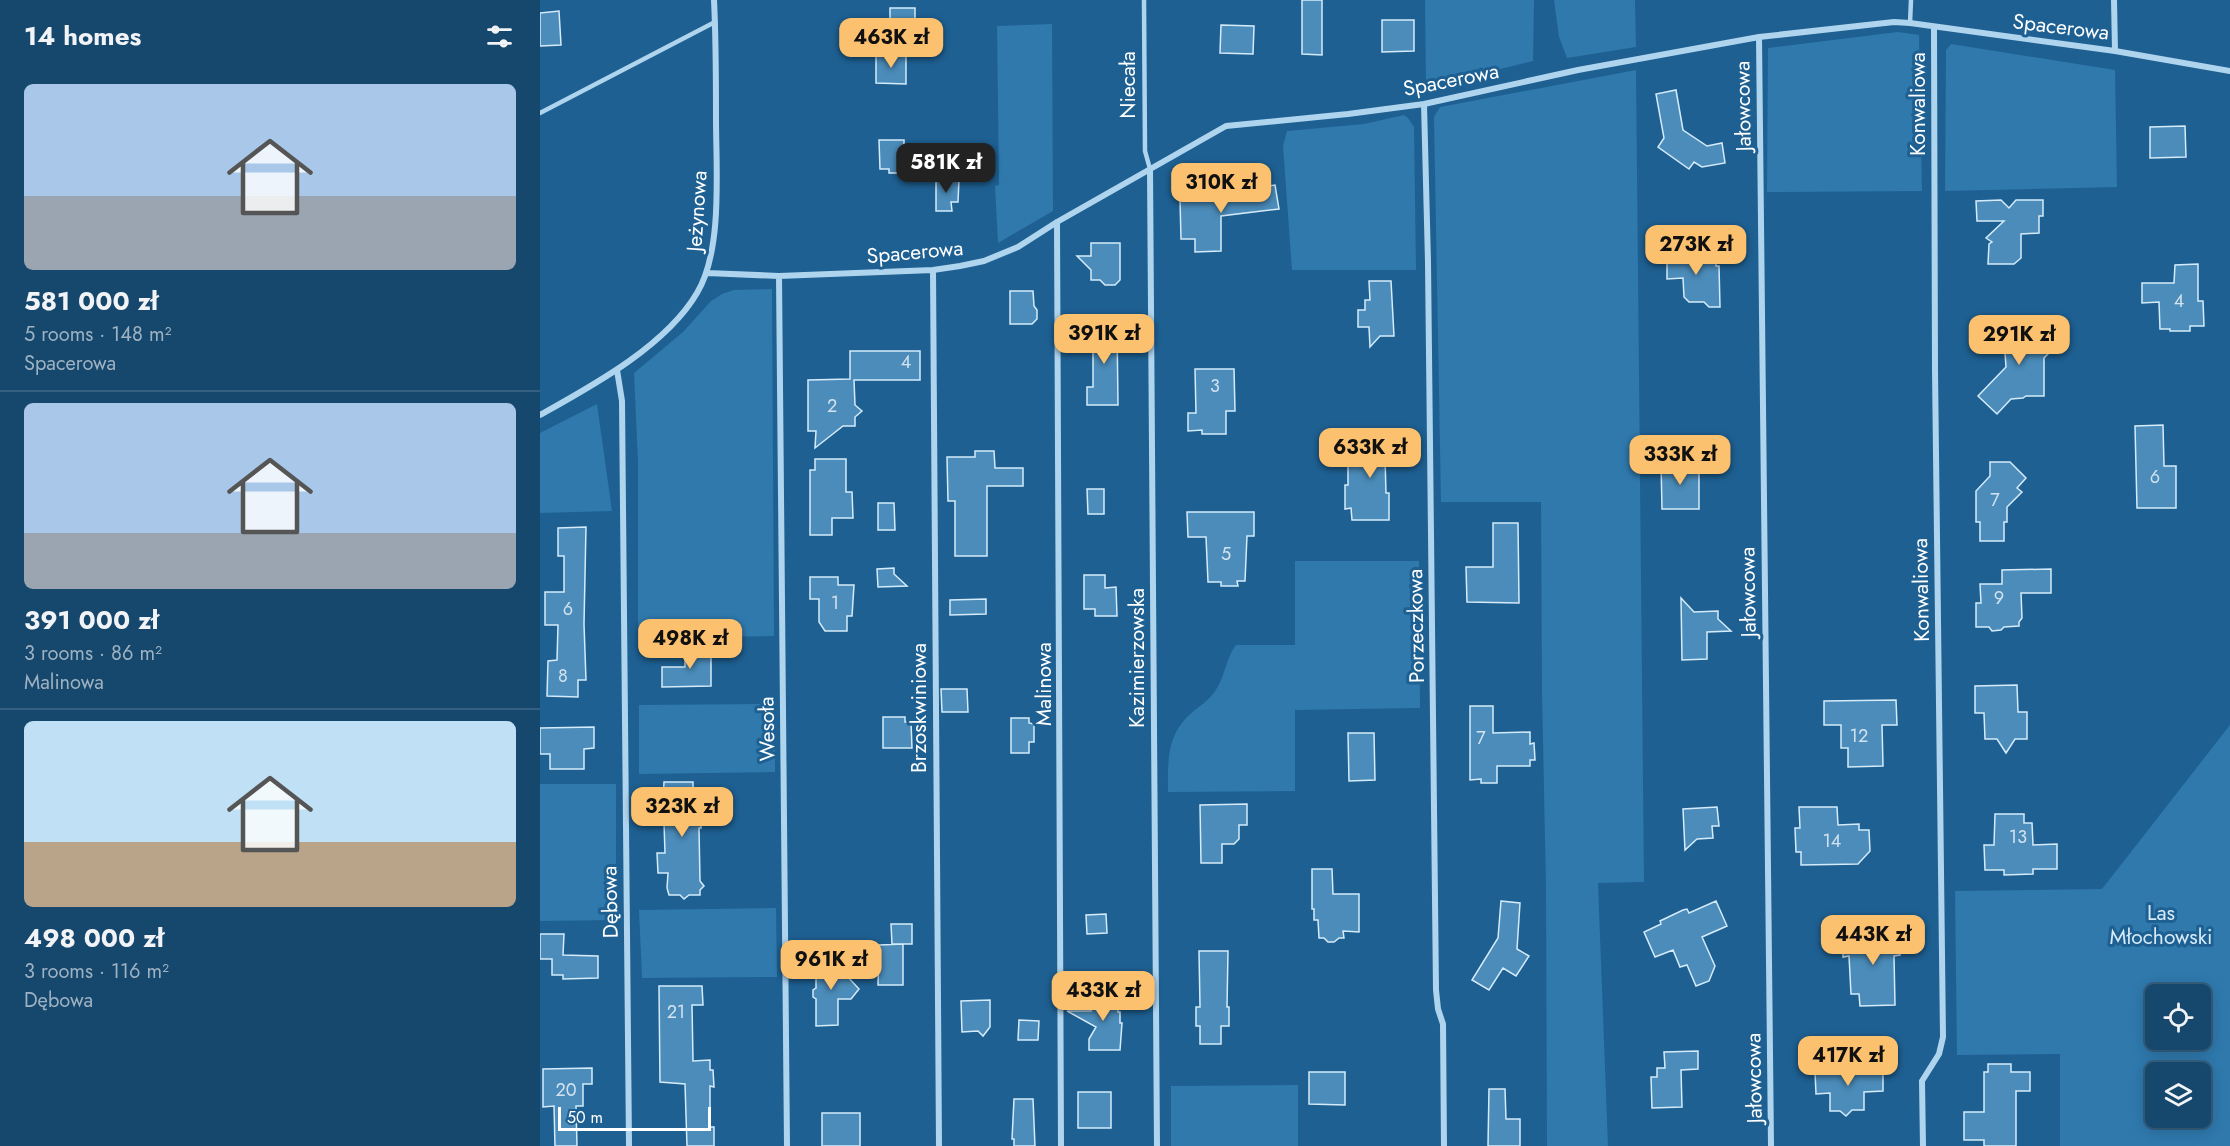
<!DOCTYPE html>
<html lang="en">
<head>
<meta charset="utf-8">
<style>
	:root { --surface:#16486e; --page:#235276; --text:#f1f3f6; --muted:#9eb2c2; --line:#356081; --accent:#fcc16f }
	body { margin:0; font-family:Jost,sans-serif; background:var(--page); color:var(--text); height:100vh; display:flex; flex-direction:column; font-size:22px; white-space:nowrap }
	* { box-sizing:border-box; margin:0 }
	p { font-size:20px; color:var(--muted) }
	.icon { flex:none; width:33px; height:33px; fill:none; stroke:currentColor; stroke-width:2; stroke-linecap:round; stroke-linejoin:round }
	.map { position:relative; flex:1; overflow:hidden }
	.sheet { display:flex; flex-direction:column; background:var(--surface); width:540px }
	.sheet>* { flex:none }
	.fabs { position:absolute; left:1605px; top:984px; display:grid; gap:12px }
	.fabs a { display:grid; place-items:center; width:66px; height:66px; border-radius:9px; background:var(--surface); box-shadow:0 3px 15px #0003,0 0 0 2px var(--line); font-size:30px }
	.scale { position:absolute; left:18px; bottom:15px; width:153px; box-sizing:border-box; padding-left:6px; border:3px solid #fff; border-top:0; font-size:16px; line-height:21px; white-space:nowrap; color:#fff; -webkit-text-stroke:4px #1e6092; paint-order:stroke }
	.price { position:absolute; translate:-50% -51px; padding:0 14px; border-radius:12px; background:var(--accent); color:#111; font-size:20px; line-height:39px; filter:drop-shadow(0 2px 3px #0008) }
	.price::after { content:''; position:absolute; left:50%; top:36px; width:18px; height:14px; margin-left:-9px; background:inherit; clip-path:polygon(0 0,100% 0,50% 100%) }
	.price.current { background:#222; color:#fff }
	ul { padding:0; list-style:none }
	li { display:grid; align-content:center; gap:12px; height:318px; padding:0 24px }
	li+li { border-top:2px solid var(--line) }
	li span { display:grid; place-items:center; height:186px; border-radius:9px; color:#555 }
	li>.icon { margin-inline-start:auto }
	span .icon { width:108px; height:108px; fill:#fffc; stroke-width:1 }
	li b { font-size:26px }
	h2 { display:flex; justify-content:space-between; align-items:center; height:72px; padding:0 24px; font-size:26px }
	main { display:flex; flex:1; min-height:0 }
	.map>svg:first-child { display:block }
</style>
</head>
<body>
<main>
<section class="sheet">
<h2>14 homes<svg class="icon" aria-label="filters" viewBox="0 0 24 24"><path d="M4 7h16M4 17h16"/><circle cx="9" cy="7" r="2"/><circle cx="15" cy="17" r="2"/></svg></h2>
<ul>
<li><span style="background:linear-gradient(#a9c7e8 60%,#9aa5b1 0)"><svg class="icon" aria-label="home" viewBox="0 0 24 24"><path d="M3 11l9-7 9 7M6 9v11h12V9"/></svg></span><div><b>581 000 zł</b><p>5 rooms · 148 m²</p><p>Spacerowa</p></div></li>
<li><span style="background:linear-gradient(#a9c7e8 70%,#9aa5b1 0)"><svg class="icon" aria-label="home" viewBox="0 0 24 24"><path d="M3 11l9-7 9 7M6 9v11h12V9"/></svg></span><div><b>391 000 zł</b><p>3 rooms · 86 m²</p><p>Malinowa</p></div></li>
<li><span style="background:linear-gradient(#bfe0f5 65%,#b9a48a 0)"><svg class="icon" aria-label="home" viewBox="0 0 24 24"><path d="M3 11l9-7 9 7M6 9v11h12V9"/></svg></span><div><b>498 000 zł</b><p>3 rooms · 116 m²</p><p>Dębowa</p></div></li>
</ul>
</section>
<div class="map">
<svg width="1690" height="1146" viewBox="0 0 1690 1146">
	<rect width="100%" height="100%" fill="#1e6092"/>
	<path fill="#2f79ad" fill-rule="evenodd" d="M885 0H994L993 61 886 87Z
		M1014 0H1095L1096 47 1027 58 1019 37Z
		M512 24 513 211 458 243 455 186 459 185 457 26Z
		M1358 32 1379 35 1382 191 1227 192 1228 48Z
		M1411 44 1575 70 1577 187 1405 191 1406 50Z
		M1096 70 1104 882 1058 883 1068 1146H1007L1006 888 1002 693 1001 502H901L894 117 900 107Z
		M864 115 868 118 874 127 876 270H752L743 146 747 131 824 124Z
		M232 289 234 636 98 638V462L94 373 143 332 171 301 182 294 194 290Z
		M57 404 72 511 0 513V433Z
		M755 561H879L880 708 755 710V791L628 792C628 764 626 739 647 717 657 707 670 701 677 688 685 675 686 658 696 645H755Z
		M235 704V772L99 774V705Z
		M1690 725V1146H1520V1054L1417 1055 1415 891 1562 889ZM1616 994H1660V1040H1616ZM1616 1072H1660V1118H1616Z
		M0 784H76V920L0 921Z
		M236 908 237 977 102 978 99 910Z
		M758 1085V1146H631V1086Z"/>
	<path fill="#4b8cba" stroke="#d5ebfa" stroke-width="1.5" d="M762 0H782V55L762 54Z
		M350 8H375V24H350Z
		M19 11 21 45 0 46V13Z
		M842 20H874V51L842 52Z
		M681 25 714 26 713 54 680 53Z
		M336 54H366V84L336 83Z
		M1136 90 1143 130 1167 146 1182 143 1185 163 1162 167 1154 162 1149 169 1118 147 1124 138 1116 94Z
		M1645 126 1646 157 1610 158V127Z
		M339 140H364V173H349V169H340Z
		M406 144 439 146 438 164 405 162Z
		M396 180H419L418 202H411L412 211H396Z
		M735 185 739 209 681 216V251L655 252V239H641L640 200H667V195Z
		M1461 200 1469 208 1476 200H1503V216H1499V233L1481 234V258L1474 264H1448L1449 244 1452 242 1446 238 1464 221H1437L1436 201Z
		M551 243H580V280L575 285H565L560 280H551V270L537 256H551Z
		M1127 251H1145V254H1176V266H1179L1180 307H1169L1164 302H1149L1144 297 1143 278 1127 279Z
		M1658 264V301H1663L1664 326H1650V331H1630V329H1620L1619 302 1602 303V283H1634L1635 265Z
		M829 281H851L854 336H840L830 347 829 327H818V310H825V300H830Z
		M470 291H493L494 306 497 310V319L492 324H470Z
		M577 324 578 405H547V387H553V346H549L548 325Z
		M1478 324 1508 326 1509 353 1504 358V396H1486L1483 398 1471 399 1457 414 1438 396 1466 367 1465 353 1460 347 1459 327H1476Z
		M310 351H380V380H314L315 405 322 411 315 417V426H303L275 448 276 431H268V380L310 379Z
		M655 369H694L695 411H686V434H662V430L648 431V413H656Z
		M1623 425 1624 466H1636V508H1597L1595 426Z
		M827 430H854L855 457H845L846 493H849V520H812L811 508 805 509V485H808V459H827Z
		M435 451H454L455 468H483V486H447V556H415V501H408L407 457H435Z
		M275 459H306V492H312L313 518H292V535H270V470H275Z
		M1159 462V509H1122L1121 463Z
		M1450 462H1470L1486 478 1477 488 1482 492 1467 507V522H1464V541H1440V522H1436V491L1450 476Z
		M547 489H564V514H548Z
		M338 503H354L355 530H338Z
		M647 512H714V536H707L705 581H697L698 586H681V582H668L666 537H648Z
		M953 523H978L979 603 927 602 926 567H953Z
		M46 527 44 624 46 680H38V697L7 696 8 661 17 660 18 625H5V592H24V556H18V528Z
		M354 568V574L367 586 338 587 337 569Z
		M1511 569V593H1481L1482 618 1479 622V626L1464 627 1461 630 1452 631 1449 627H1436V603H1441L1440 584H1462V570Z
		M544 575H565V588L576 587 577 616H555V609H544Z
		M270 577H298V585H314L312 616H307V631H285L279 622V599H270Z
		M1141 598 1154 612 1178 611V619L1191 631 1167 632V659L1142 660Z
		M446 599V614L410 615V600Z
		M171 648V686L122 687V667H145V649Z
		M1477 685 1478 712H1487V739H1475L1466 753 1457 739H1445L1444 713H1435V686Z
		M401 689H427L428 712H402Z
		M1356 700 1357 725H1342L1343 766 1308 767V748H1301V725H1284V701Z
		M930 706H953V733L990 732V744L994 743 995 760H990V766H957V783H941V779L930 780Z
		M343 717H365V722H371L372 748H343Z
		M471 718H489V723L494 724V742H489V753H471Z
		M54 727V748L44 749V769H10V754H0V728Z
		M808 733H834L835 780 809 781Z
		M124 782H153V789H166V803L161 809V828H159L160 881 164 886 160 890V895H149L144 899 140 895H129L127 888 128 873H118L117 853H125L124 823H122Z
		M707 804V825H699V839L694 844H682V863H661L660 805Z
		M1177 807 1179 826H1172L1173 838 1157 839 1145 850 1143 809Z
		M1259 807H1297L1298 825 1319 824V830H1329L1330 851 1318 864 1261 865V852H1256L1255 828H1260Z
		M1455 814H1484V823H1492L1493 845 1517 844V869H1493V874L1464 875V870H1445L1444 845H1454Z
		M772 869H792L793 894H819V932L803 931 804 938H799L794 942H788L784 938H779L778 920H774V909H772Z
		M961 901 980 903 977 949 989 956 976 976 963 968 949 990 932 980 958 938Z
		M1176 901 1187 926 1162 937 1175 966 1169 981 1156 986 1147 965 1140 967 1133 950 1115 957 1104 932 1121 924 1120 921 1143 910 1147 909 1149 913Z
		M566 914 567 933 547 934 546 915Z
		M351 924H372V944H352Z
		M1359 932 1360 955 1354 956 1355 1005 1320 1006 1319 994H1311L1309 956 1303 957V934Z
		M0 934H24L23 955 58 956V978L23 979V975H12V959H0Z
		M363 944V985H338L339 945Z
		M659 951H688L687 1007H689V1026H681V1044H660V1026H656V1007H660Z
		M276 962H307V976L319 989 311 999H298V1025L276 1026V999L273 997V990L276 988Z
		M119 986H162L163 1005H152L153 1061 170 1060V1070H173L174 1087 170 1086V1127H174V1146H147L145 1084 120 1082Z
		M552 993 578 994V1012H580V1023H582L580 1050H549V1039L556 1027 527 1011H551Z
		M450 1000V1027L443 1036 438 1031 422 1032 421 1001Z
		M479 1020 499 1021 498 1040H478Z
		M1158 1051V1069L1141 1070 1142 1107 1112 1108 1111 1077H1117V1068H1125L1124 1052Z
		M1448 1064H1471V1072H1490V1091H1476V1146H1444V1140H1424V1112H1444V1072H1448Z
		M52 1068V1084H43V1106H36L37 1146H15L14 1106 3 1107V1069Z
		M1323 1068V1071L1343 1070V1091L1324 1092V1110H1312L1306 1116 1300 1111H1290V1093L1276 1094 1275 1072H1285V1069Z
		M769 1072H805V1105L769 1104Z
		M949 1089H965L966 1119H980V1146H948Z
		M538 1092H571V1128H538Z
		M474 1099H493L495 1146H474V1139H472Z
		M282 1113H320V1146H282Z"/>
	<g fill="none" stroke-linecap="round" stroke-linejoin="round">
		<path stroke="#afd4ee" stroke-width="4.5" d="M604 0 605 151 610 169
			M1370 23 1371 0
			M0 113 175 22"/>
		<path stroke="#afd4ee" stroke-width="6" d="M1574 0 1575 51
			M1219 37 1231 1146
			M884 104 888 262 896 990 898 1009 903 1024 904 1146
			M610 169 617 1146
			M517 222 521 1146
			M393 270 399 1146
			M167 273 239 276 393 270 420 266 444 261 478 247 517 222 686 126 808 114 884 104 1038 70 1219 37 1354 22 1370 23 1575 51 1690 71
			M239 276 247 1146
			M77 370 82 401 89 1146
			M0 415C52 386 126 346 157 293 183 250 176 169 176 119 176 79 176 39 174 0
			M1383 1146 1382 1081 1399 1054 1403 1037 1395 370 1394 27"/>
	</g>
	<g text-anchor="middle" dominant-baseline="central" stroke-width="6" stroke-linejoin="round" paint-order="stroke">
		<g font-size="18" fill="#d2e2ee">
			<text x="1639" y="301">4</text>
			<text x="366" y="362">4</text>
			<text x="675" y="386">3</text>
			<text x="292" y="406">2</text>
			<text x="1615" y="477">6</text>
			<text x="1455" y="500">7</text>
			<text x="686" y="554">5</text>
			<text x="1459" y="598">9</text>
			<text x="295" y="603">1</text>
			<text x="28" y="609">6</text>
			<text x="23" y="676">8</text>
			<text x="1319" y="736">12</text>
			<text x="941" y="738">7</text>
			<text x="1478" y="837">13</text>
			<text x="1292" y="841">14</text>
			<text x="136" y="1012">21</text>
			<text x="26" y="1090">20</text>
		</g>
		<g font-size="21" fill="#fff" stroke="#1e6092">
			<text transform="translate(1521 27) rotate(7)">Spacerowa</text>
			<text transform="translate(911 80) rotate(-11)">Spacerowa</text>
			<text transform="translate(588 85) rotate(-90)">Niecała</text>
			<text transform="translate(1378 104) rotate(-90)">Konwaliowa</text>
			<text transform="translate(1203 106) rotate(-91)">Jałowcowa</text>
			<text transform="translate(157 211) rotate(-86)">Jeżynowa</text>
			<text transform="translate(375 252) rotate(-5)">Spacerowa</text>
			<text transform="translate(1381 590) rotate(-91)">Konwaliowa</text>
			<text transform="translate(1208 592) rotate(-91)">Jałowcowa</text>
			<text transform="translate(876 626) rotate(-91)">Porzeczkowa</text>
			<text transform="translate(597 658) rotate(-90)">Kazimierzowska</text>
			<text transform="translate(504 684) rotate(-90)">Malinowa</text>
			<text transform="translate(379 708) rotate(-90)">Brzoskwiniowa</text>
			<text transform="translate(227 729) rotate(-91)">Wesoła</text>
			<text transform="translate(70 902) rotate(-91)">Dębowa</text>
			<text transform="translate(1214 1078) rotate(-91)">Jałowcowa</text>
		</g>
		<g font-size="21" fill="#d5ebfa" stroke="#1e6092">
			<text x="1621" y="913">Las<tspan x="1621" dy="24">Młochowski</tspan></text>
		</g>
	</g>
</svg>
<div class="fabs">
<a><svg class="icon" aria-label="locate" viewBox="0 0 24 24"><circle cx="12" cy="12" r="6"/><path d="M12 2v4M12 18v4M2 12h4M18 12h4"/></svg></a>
<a><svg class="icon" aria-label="layers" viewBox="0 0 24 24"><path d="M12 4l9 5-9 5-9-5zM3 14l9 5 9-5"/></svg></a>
</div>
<div class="scale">50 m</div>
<b class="price" style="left:351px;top:69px">463K zł</b>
<b class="price current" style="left:406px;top:194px">581K zł</b>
<b class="price" style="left:681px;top:214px">310K zł</b>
<b class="price" style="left:1156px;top:276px">273K zł</b>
<b class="price" style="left:564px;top:365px">391K zł</b>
<b class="price" style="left:1479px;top:366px">291K zł</b>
<b class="price" style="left:830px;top:479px">633K zł</b>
<b class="price" style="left:1140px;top:486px">333K zł</b>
<b class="price" style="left:150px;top:670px">498K zł</b>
<b class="price" style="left:142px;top:838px">323K zł</b>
<b class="price" style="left:1333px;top:966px">443K zł</b>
<b class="price" style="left:291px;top:991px">961K zł</b>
<b class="price" style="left:563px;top:1022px">433K zł</b>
<b class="price" style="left:1308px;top:1087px">417K zł</b>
</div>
</main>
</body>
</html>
